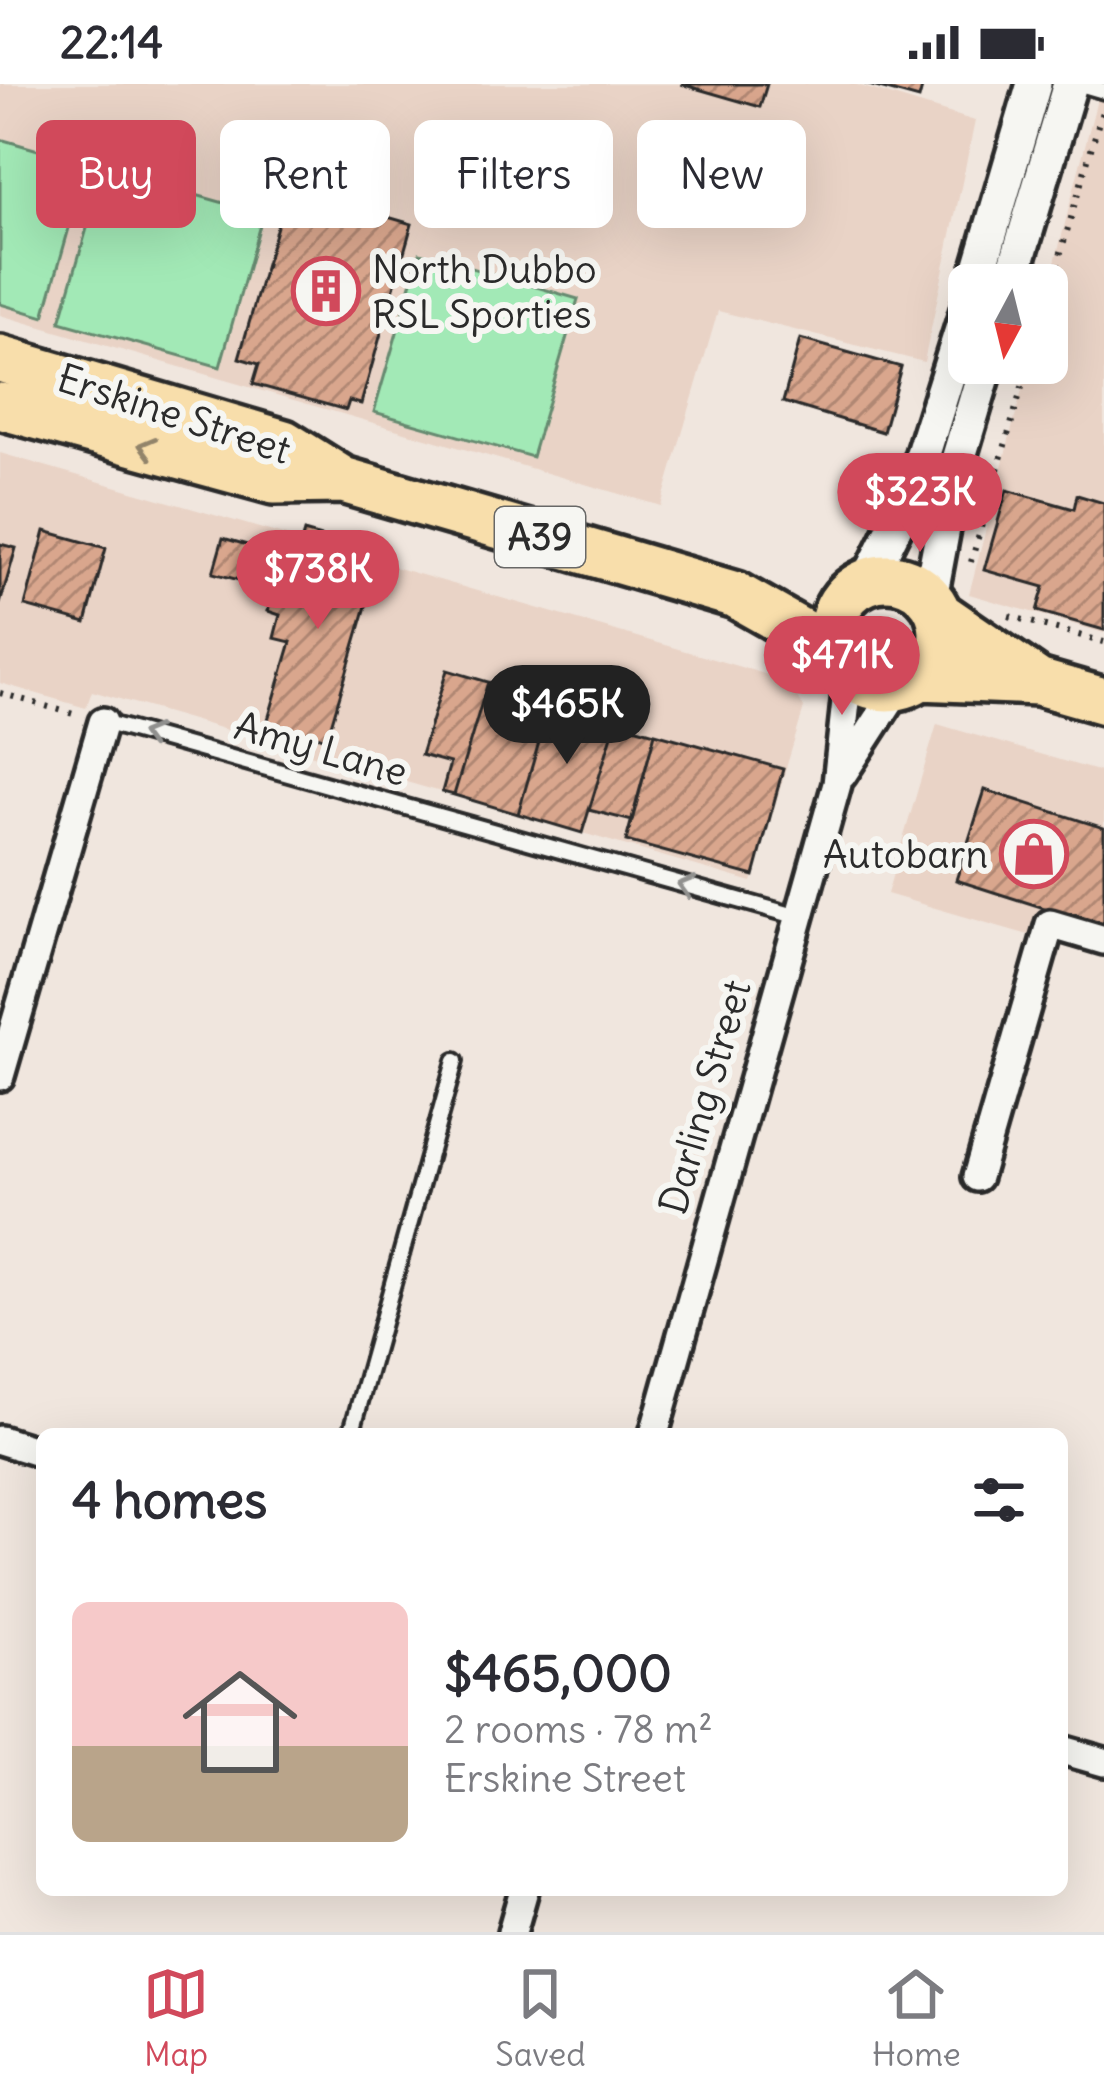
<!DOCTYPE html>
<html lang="en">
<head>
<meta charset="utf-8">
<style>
	:root { --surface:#fff; --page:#f7f7f7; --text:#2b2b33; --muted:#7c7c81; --line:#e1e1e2; --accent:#d1495b }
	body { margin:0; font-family:Delius,sans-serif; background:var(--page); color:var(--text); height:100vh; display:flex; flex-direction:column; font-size:45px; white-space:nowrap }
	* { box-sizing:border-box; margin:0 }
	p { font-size:39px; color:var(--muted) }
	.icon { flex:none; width:66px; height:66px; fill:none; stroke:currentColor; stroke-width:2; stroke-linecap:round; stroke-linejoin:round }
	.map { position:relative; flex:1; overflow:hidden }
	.drawer { position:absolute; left:36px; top:1344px; width:1032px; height:468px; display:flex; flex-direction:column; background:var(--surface); border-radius:18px; box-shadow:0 12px 48px #0002 }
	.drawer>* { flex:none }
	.banner { position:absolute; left:36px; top:36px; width:1032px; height:108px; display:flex; gap:24px }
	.needle { width:78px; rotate:187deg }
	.fabs { position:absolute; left:948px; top:180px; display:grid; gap:24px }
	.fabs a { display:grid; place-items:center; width:120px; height:120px; border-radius:18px; background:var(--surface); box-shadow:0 12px 48px #0002; font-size:60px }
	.price { position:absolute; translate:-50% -102px; padding:0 27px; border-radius:42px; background:var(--accent); color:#fff; font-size:39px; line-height:78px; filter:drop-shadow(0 3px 6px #0008) }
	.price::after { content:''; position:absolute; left:50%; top:72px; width:36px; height:27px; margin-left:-18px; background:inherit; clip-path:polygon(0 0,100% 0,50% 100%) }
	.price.selected { background:#222; color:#fff }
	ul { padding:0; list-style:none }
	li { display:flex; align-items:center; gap:36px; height:300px; padding:0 36px }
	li+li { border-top:3px solid var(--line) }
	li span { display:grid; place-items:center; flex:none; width:336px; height:240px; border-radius:18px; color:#555 }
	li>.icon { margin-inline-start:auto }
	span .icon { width:144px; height:144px; fill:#fffc; stroke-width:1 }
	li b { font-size:51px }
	h2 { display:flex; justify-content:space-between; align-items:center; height:144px; padding:0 36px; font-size:51px }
	.pill { padding:0 42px; border-radius:18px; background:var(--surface); box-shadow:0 12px 48px #0002; font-size:42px; line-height:108px }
	.pill.selected { background:var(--accent); color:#fff }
	.status { display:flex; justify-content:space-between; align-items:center; height:84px; padding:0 60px; background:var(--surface); direction:ltr }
	.status svg { height:33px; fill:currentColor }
	.tab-bar { display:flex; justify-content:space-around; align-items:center; height:168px; border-top:3px solid var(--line); background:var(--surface); font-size:33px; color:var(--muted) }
	.tab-bar a { display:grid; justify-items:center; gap:6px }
	.tab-bar .selected { color:var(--accent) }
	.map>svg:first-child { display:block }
</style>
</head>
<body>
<div class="status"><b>22:14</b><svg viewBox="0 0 49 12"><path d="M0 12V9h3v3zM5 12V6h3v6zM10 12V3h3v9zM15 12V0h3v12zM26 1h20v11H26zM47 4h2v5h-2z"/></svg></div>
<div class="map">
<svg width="1104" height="1848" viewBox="0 0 1104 1848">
	<defs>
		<pattern id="building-hatch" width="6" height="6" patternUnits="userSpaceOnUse" patternTransform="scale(3)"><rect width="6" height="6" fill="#d9a68d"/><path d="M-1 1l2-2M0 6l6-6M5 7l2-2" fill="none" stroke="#b08773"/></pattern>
	</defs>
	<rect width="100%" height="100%" fill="#f0e6de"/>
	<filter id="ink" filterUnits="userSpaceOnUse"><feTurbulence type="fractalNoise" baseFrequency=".00833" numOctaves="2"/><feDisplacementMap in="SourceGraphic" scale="24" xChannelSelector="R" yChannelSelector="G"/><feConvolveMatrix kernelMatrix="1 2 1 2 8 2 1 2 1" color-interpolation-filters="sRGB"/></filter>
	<g filter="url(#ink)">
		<path fill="#e9d3c6" d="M0 0H854L975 37 924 278 718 227 661 422 0 231Z
			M1101 0H1104V549L969 510 1029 279H1047V209Z
			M0 369 789 597 804 624 752 798 92 607 86 624 0 599Z
			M937 640 1104 689V845L1040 826 1032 852 887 810Z"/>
		<path fill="#a2e9b6" stroke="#668a70" stroke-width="3" d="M0 55 87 80 44 233 0 220Z
			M104 85 263 130 220 283 60 238Z
			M420 169 578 215 532 373 374 328Z"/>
		<path fill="url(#building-hatch)" stroke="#2b2b2b" stroke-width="3" d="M681 0H767L760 23Z
			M865 0H923L919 15Z
			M288 104 412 140 361 320 349 317 346 326 253 300 259 280 239 274Z
			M800 255 901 283 883 348 783 318Z
			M1007 406 1074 425 1077 411 1104 419V546L1037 527 1044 503 984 486Z
			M45 447 106 464 86 539 25 522Z
			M304 448 381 471 327 655 287 644 282 661 262 656 291 558 274 554 280 531 268 527 279 489 291 492Z
			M223 454 278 470 268 504 213 489Z
			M0 460 16 464 0 520Z
			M447 586 488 598 454 711 442 708 450 679 421 671Z
			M488 598 551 617 518 730 454 711Z
			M551 617 616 638 582 749 518 730Z
			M616 638 655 649 632 737 589 726Z
			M655 649 783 685 754 792 626 757Z
			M985 706 1104 744V843L956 796Z"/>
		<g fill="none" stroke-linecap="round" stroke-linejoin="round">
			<g stroke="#2b2b2b" stroke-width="22">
				<path id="service" d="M1080 0 1104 7
					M103 638 799 833
					M351 1350 455 977"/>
			</g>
			<g stroke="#2b2b2b" stroke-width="36">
				<path id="minor" d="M842 691 899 603
					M0 992 103 638
					M977 1093 1050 840 1104 856
					M654 1350 837 700 849 590
					M0 1356 42 1369
					M1062 1666 1104 1678
					M512 1848 524 1806"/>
			</g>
			<g stroke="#2b2b2b" stroke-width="42">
				<path id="tertiary" d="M975 201 1034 0
					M1010 201 1070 0
					M868 497 909 414 969 223
					M930 514 952 396 987 279"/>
			</g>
			<g stroke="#2b2b2b" stroke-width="54">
				<path id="trunk" d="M0 275 284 359 343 396 736 511 833 566
					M0 322 274 397 343 396
					M832 549a55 55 0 1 1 110 0a55 55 0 1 1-110 0Z
					M939 530 1038 598
					M920 593 1038 598 1104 617"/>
			</g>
			<path stroke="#2b2b2b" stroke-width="6" stroke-dasharray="3 9" stroke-linecap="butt" d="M1047 216 1103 24
				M971 478 1029 279
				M1009 532 1104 558
				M0 609 77 631"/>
			<use href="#service" stroke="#f6f6f2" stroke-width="14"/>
			<use href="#minor" stroke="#f6f6f2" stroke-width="27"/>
			<use href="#tertiary" stroke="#f6f6f2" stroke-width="33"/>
			<use href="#trunk" stroke="#f8deab" stroke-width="45"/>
		</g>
		<defs><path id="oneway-chevron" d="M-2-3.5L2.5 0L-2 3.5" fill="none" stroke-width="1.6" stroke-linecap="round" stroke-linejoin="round" transform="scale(3)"/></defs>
		<use stroke="#92846b" href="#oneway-chevron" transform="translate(147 363) rotate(-165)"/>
		<g stroke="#90908e">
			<use href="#oneway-chevron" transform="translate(149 651) rotate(-164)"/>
			<use href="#oneway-chevron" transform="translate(686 802) rotate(-164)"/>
		</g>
	</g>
	<defs>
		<g id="building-ring" transform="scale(3.45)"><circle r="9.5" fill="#f6f6f2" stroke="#d1495b" stroke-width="1.5"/><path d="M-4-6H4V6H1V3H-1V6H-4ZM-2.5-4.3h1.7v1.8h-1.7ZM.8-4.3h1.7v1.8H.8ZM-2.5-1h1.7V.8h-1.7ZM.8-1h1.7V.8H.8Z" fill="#d1495b"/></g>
		<g id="shop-ring" transform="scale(3.45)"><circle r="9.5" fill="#f6f6f2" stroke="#d1495b" stroke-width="1.5"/><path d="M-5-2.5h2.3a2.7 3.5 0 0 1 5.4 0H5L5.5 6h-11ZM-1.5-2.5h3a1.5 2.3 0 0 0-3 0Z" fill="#d1495b"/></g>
	</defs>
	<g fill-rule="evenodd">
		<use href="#building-ring" x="326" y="207"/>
		<use href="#shop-ring" x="1034" y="770"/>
	</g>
	<g text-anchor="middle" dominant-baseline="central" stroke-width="12" stroke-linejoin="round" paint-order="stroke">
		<rect fill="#f6f6f2" stroke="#686867" stroke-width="3" x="495" y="423" width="90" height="60" rx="9"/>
		<g font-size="36" font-weight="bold" fill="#2b2b2b">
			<text x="540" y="453">A39</text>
		</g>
		<g font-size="39" fill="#2b2b2b" stroke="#f6f6f2" text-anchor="start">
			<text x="372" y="185">North Dubbo<tspan x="372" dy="45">RSL Sporties</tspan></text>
			<text x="988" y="770" text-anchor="end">Autobarn</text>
		</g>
		<g font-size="39" fill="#2b2b2b" stroke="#f6f6f2">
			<text transform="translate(174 330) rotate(18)">Erskine Street</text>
			<text transform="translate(321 665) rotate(16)">Amy Lane</text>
			<text transform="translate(705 1013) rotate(-74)">Darling Street</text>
		</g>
	</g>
</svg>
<div class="fabs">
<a><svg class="needle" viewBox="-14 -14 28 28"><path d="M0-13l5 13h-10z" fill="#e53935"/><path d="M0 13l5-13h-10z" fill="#7c7c81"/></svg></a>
</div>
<b class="price" style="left:920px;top:471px">$323K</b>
<b class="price" style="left:318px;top:548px">$738K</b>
<b class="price" style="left:842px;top:634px">$471K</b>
<b class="price selected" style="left:567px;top:683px">$465K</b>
<div class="banner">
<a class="pill selected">Buy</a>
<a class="pill">Rent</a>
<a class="pill">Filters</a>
<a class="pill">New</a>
</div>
<section class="drawer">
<h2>4 homes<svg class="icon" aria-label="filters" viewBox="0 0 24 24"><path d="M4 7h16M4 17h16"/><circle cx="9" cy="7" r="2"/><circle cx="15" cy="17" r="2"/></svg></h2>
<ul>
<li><span style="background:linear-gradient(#f6c9c9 60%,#b9a48a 0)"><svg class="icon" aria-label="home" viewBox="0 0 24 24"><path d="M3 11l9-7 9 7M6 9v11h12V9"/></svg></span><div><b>$465,000</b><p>2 rooms · 78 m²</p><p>Erskine Street</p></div></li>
</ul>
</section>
</div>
<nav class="tab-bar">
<a class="selected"><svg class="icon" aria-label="map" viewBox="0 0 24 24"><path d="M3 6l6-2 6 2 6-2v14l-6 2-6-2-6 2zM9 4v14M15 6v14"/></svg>Map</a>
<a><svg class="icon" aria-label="saved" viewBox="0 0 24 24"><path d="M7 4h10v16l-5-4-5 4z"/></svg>Saved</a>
<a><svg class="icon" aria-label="home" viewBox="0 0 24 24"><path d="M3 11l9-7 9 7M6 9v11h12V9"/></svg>Home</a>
</nav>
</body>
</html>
